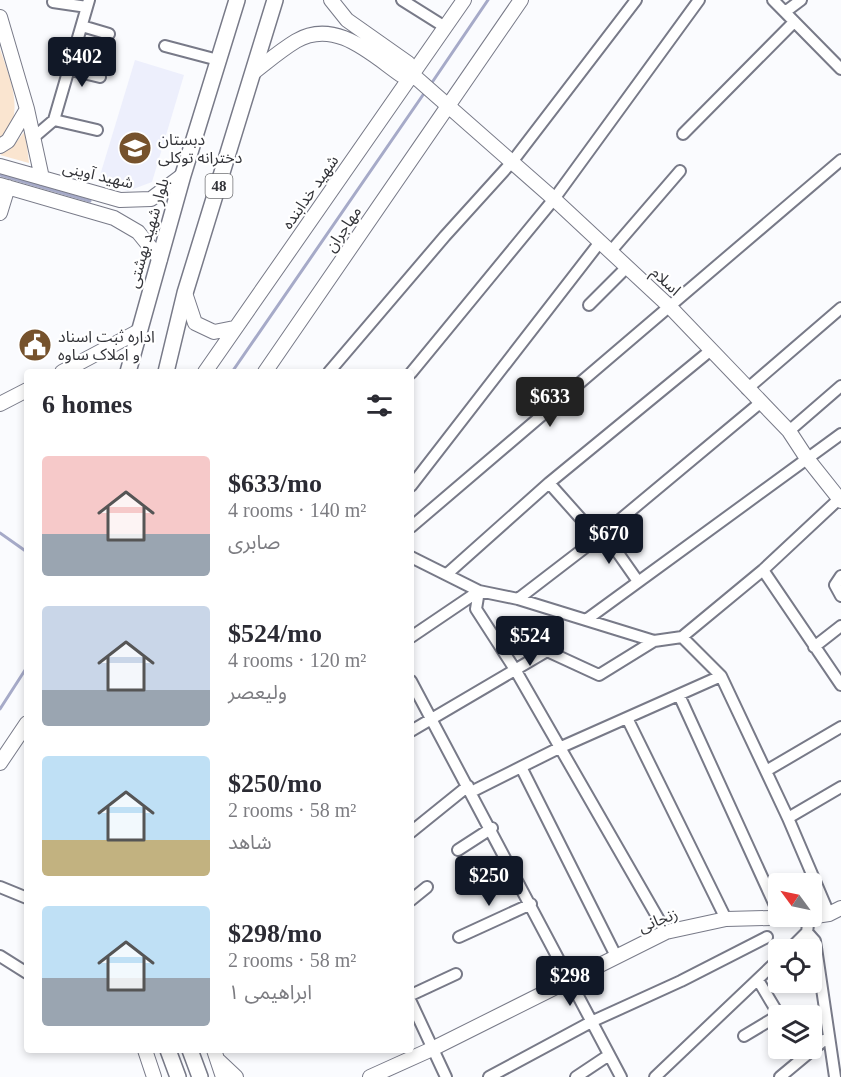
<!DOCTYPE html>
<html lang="en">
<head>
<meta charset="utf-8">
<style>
	:root { --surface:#fff; --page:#f7f7f7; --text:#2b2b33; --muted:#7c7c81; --accent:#111827 }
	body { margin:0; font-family:"Times New Roman","Noto Sans Arabic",serif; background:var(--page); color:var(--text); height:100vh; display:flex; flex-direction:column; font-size:22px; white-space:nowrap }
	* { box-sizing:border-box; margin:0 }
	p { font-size:20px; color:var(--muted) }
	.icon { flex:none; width:33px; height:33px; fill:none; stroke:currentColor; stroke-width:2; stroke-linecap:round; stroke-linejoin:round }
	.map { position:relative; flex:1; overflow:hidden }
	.panel { position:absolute; left:24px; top:369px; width:390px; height:684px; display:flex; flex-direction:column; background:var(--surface); border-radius:6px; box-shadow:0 3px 9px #0003 }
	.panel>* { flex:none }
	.needle { width:39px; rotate:303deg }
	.fabs { position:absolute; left:768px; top:873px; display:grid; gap:12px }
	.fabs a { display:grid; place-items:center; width:54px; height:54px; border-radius:6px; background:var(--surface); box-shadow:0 3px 9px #0003; font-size:30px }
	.price { position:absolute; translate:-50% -51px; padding:0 14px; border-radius:6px; background:var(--accent); color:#fff; font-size:20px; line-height:39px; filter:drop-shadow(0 2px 3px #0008) }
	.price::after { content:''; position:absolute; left:50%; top:36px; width:18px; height:14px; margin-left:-9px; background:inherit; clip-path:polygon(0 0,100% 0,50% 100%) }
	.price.current { background:#222; color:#fff }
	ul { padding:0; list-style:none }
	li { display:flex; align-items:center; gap:18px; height:150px; padding:0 18px }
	li span { display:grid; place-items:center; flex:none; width:168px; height:120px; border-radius:6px; color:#555 }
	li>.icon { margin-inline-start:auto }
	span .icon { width:72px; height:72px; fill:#fffc; stroke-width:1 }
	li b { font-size:26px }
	h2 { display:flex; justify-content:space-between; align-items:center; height:72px; padding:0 18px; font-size:26px }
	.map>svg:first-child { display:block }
</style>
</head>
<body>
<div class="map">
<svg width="841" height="1077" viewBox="0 0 841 1077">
	<rect width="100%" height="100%" fill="#fafbfe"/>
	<path fill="#edeffc" d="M135 60 184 75 152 182 128 191 98 182Z"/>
	<path fill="#fae5d0" d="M0 49C9 76 28 117 0 140Z
		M25 131 29 163 0 155 14 145Z"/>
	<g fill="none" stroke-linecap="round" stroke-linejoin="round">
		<path stroke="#a6aac8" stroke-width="3" d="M431 84 488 0
			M0 175 90 201
			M232 372 425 92
			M0 533 27 552
			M0 709 27 667"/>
		<g stroke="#787a88" stroke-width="14">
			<path id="street" d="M402 0 445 27
				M773 0 841 69
				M53 2 87 7
				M785 12 801 0
				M82 26 109 34
				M165 46 218 60
				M75 50 105 58
				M71 70 100 77
				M54 120 97 130
				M683 134 794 22
				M33 138 54 120 89 0
				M611 251 680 171
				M589 305 627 267
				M329 372 445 236 512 162 636 0
				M411 373 554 199 699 0
				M747 389 841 308
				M789 431 841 386
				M549 483 598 538
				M411 486 600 242
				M411 527 841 160
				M604 533 637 580
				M411 557 479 591 518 599 654 641 682 637 721 676 788 818 829 914
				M763 570 841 685
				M447 574 549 483 711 350
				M841 576 835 585 841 596
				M479 591 476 609 516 671 666 932
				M518 599 604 533 760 403
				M586 620 841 434
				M411 637 479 591
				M682 637 763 570 839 499
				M814 647 841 626
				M411 681 621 1077
				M679 695 778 912
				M627 718 726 919
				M411 731 547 651 599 675 654 641
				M521 767 616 956
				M766 771 841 727
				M471 792 559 748 721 676
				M788 818 841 787
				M411 832 468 786
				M458 850 492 828
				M0 887 27 898
				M411 900 427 887
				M809 917 807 932 815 941 835 1077
				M459 937 531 904
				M789 950 807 932
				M0 956 27 973
				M411 995 456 974
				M411 1002 446 1077
				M744 1036 779 1015 758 980
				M489 1077 593 1021 681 981 767 937
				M576 1077 609 1055
				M655 1077 778 960
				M780 1077 828 1037"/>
		</g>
		<g stroke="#787a88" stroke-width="16">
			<path id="secondary" d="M331 0 347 20 408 63 413 75 554 199 670 307 789 431 806 457 841 501
				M0 17 27 109 42 178
				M254 72C267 62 281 50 296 41 335 18 371 54 401 75H413
				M0 146 8 141 27 109
				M0 166 120 200 151 199 183 175
				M0 185 114 218 138 232 160 259
				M0 213 8 187
				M185 293 195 323 214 332 234 328
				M62 372 139 331
				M205 372 464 0
				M265 372 521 0
				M0 404 27 390
				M0 763 27 723
				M145 1050 154 1077
				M214 1050 223 1077
				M219 1061 236 1077
				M370 1077 432 1049 666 932 726 919 809 917 829 914 841 908"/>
		</g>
		<g stroke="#787a88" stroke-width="18">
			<path id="primary" d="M128 372 183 175 237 0
				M166 372 185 293 275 0
				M168 1050 178 1077
				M190 1050 200 1077"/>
		</g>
		<use href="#street" stroke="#fff" stroke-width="10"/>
		<use href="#secondary" stroke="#fff" stroke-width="14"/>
		<use href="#primary" stroke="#fff" stroke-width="15"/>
	</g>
	<defs>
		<g id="school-disc" transform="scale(1.725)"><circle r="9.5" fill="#76522c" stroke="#fff"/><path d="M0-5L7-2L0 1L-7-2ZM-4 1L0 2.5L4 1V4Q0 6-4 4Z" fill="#fff"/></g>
		<g id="civic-disc" transform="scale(1.725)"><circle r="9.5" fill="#76522c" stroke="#fff"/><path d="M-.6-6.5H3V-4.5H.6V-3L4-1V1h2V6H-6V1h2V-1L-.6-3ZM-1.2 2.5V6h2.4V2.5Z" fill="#fff"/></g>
	</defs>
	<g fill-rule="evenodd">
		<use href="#school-disc" x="135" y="148"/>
		<use href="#civic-disc" x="35" y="345"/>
	</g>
	<g text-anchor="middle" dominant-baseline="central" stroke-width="4.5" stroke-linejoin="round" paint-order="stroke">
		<rect fill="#fff" stroke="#707174" stroke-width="1.5" x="205.5" y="174" width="27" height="24" rx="4.5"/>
		<g font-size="15" font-weight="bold" fill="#333439">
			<text x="219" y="186">48</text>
		</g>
		<g font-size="16" fill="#333439" stroke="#fff" text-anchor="start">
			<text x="158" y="139">دبستان<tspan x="158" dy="18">دخترانه توکلی</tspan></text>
			<text x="58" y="336">اداره ثبت اسناد<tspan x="58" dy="18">و املاک ساوه</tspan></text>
		</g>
		<g font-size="16" fill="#333439" stroke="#fff">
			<text transform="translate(98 175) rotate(13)">شهید آوینی</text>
			<text transform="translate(310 192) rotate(-55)">شهید خدابنده</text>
			<text transform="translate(343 229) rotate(-56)">مهاجران</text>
			<text transform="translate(148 233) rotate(-74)">بلوار شهید بهشتی</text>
			<text transform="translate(666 281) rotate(43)">اسلام</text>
			<text transform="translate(658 920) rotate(-21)">زنجانی</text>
		</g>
	</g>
</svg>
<div class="fabs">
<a><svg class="needle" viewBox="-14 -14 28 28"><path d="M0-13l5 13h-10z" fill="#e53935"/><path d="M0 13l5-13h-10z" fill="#7c7c81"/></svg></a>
<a><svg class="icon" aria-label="locate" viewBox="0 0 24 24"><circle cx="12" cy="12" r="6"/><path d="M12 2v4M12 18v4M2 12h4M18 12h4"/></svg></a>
<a><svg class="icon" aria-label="layers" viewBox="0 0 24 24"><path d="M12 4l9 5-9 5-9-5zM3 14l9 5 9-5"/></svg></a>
</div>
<b class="price" style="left:82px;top:88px">$402</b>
<b class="price current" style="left:550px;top:428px">$633</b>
<b class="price" style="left:609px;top:565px">$670</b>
<b class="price" style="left:530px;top:667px">$524</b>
<b class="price" style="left:489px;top:907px">$250</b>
<b class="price" style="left:570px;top:1007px">$298</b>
<section class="panel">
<h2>6 homes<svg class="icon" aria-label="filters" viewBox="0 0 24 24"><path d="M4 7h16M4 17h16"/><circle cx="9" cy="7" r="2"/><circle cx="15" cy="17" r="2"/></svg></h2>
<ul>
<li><span style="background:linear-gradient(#f6c9c9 65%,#9aa5b1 0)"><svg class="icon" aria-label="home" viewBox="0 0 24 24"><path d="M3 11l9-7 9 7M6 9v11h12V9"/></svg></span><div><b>$633/mo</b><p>4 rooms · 140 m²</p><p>صابری</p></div></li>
<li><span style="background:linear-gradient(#c9d6e8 70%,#9aa5b1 0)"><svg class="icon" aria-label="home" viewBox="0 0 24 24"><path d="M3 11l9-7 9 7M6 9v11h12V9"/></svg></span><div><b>$524/mo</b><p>4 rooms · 120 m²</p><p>ولیعصر</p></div></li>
<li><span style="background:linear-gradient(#bfe0f5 70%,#c2b280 0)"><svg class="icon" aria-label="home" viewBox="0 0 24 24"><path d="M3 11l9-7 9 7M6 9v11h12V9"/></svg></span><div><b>$250/mo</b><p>2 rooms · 58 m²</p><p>شاهد</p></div></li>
<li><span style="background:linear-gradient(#bfe0f5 60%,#9aa5b1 0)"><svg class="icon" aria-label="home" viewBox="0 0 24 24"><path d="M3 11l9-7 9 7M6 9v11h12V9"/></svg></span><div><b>$298/mo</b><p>2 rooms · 58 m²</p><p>ابراهیمی ۱</p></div></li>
</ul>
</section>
</div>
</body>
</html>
